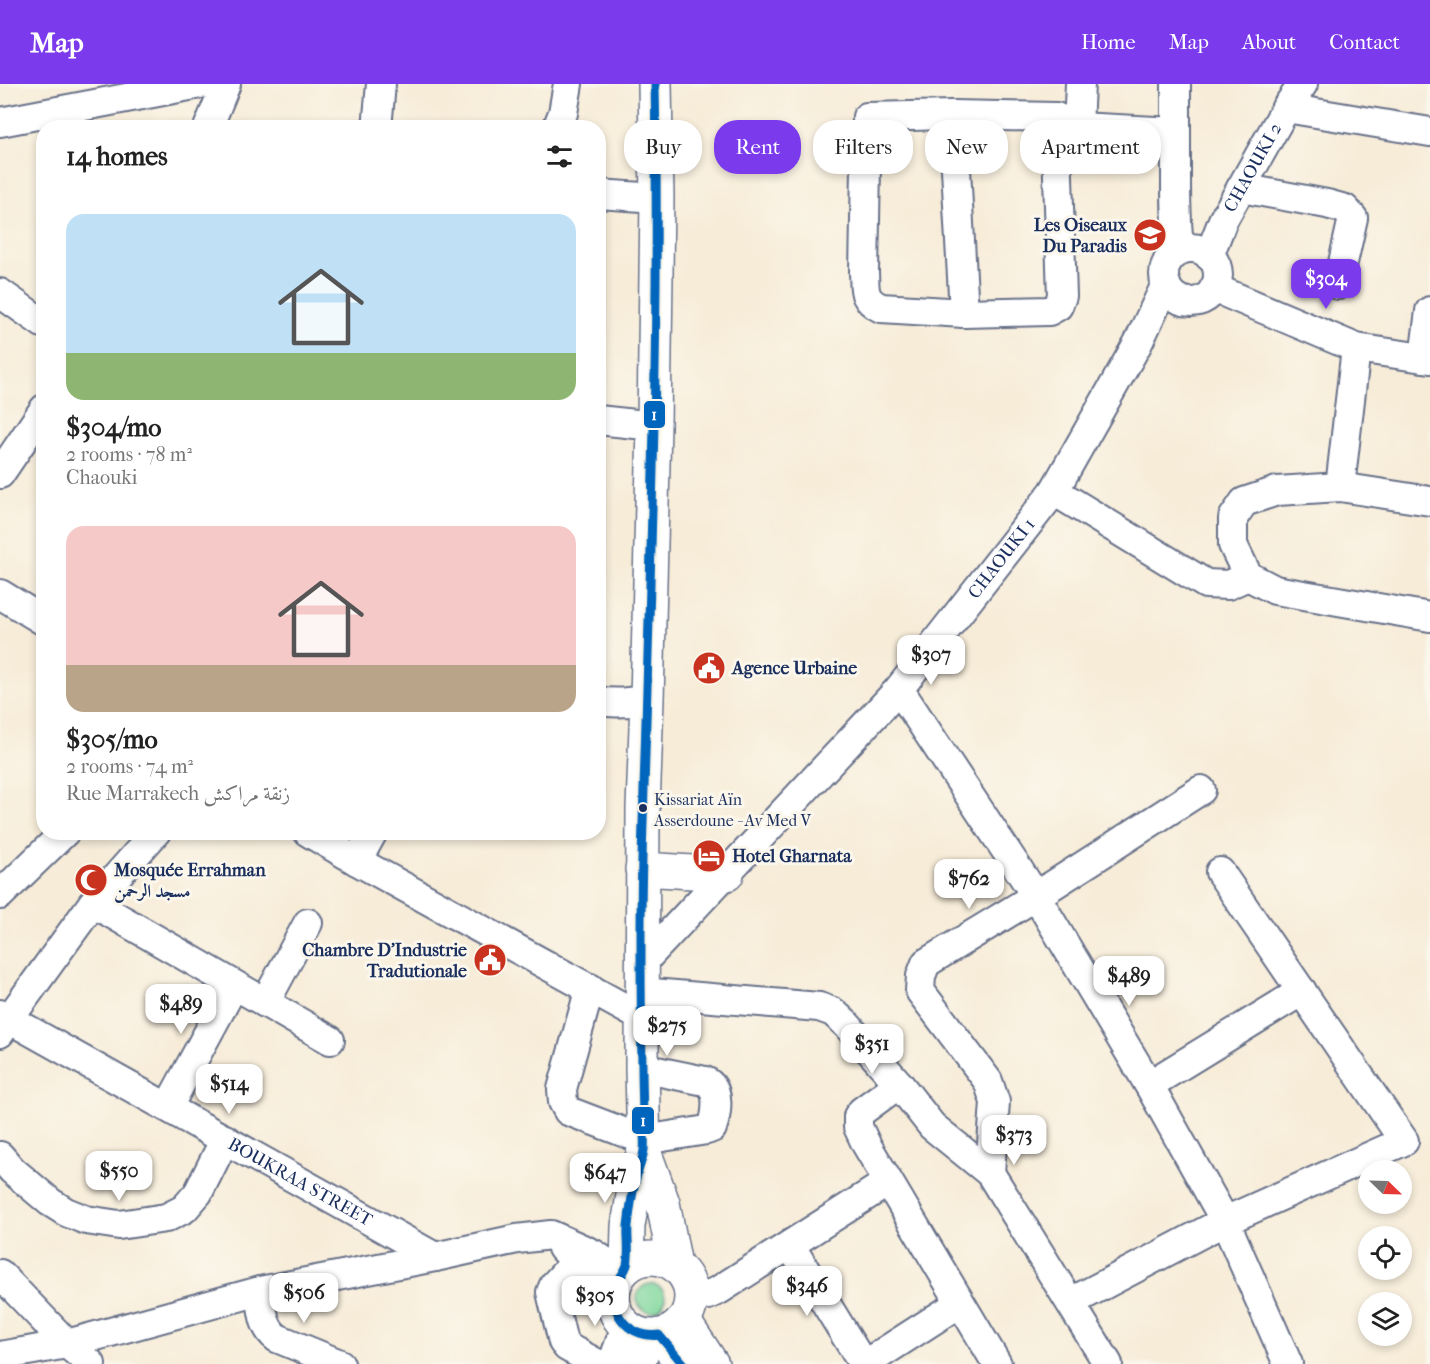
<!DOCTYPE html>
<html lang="en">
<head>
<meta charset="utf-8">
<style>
	:root { --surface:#fff; --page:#f6f6f6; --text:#222; --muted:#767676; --accent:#7c3aed }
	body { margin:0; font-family:"IM FELL French Canon",Amiri,serif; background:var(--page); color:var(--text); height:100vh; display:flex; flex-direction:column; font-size:22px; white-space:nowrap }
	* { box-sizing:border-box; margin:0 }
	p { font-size:20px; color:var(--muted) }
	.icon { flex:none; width:33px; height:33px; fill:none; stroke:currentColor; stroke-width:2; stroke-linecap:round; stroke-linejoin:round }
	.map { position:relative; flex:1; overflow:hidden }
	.drawer { position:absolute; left:36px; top:36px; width:570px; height:720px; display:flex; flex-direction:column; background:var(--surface); border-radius:24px; box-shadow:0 3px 9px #0003 }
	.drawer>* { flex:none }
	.banner { position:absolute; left:624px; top:36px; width:570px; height:54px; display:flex; gap:12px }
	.needle { width:39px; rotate:113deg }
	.buttons { position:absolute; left:1358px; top:1076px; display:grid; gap:12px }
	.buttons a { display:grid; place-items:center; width:54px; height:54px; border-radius:50%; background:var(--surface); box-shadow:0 3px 9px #0003; font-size:30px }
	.price { position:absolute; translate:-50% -51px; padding:0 14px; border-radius:12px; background:#fff; color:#222; font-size:20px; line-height:39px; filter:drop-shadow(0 2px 3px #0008) }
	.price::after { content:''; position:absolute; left:50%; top:36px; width:18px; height:14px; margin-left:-9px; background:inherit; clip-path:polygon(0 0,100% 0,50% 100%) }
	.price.current { background:var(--accent); color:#fff }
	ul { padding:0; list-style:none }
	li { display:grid; align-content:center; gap:12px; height:318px; padding:0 30px }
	li span { display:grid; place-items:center; height:186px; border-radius:18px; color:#555 }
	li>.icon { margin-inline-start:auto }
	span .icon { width:108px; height:108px; fill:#fffc; stroke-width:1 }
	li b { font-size:26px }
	h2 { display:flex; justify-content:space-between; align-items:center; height:72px; padding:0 30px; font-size:26px }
	.tag { padding:0 21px; border-radius:24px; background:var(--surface); box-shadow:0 3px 9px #0003; font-size:21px; line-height:54px }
	.tag.current { background:var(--accent); color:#fff }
	header { display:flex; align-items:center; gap:36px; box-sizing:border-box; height:84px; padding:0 30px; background:var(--accent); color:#fff }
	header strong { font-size:28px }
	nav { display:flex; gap:33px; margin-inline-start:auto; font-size:21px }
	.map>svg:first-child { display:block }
</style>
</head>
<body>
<header>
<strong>Map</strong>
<nav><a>Home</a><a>Map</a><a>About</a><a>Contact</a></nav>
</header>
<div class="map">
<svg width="1430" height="1280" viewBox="0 0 1430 1280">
	<rect width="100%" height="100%" fill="#fbf7ec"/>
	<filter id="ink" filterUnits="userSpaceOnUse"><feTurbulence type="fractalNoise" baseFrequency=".0167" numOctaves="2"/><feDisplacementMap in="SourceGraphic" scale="12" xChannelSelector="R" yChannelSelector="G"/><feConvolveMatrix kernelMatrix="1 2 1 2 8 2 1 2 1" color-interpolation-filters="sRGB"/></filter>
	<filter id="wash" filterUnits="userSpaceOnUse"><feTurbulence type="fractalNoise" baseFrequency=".008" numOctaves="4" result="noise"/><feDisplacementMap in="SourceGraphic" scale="24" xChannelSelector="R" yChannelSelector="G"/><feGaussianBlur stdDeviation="1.35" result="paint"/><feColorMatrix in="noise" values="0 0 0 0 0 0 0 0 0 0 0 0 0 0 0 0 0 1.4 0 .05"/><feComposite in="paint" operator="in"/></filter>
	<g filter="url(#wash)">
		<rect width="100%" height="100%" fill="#f7ecd8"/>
		<path fill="#7ed79c" stroke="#4c837d" stroke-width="1.5" d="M637 1214a14 14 0 1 1 28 0a14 14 0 1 1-28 0Z"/>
	</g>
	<g filter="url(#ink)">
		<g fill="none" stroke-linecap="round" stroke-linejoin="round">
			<g stroke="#687189" stroke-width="32">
				<g id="minor">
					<path d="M1286 24 1430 48"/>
					<path d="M953 31 964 229"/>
					<path d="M1056 33 1062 212 1058 222 1049 227 964 229 881 224C862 215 865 206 864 188L867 33 953 31 1056 33 1078 43 1175 48"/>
					<path d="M0 38 200 0"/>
					<path d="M1078 43 1080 0"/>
					<path d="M208 44 226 0"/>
					<path d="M377 44 381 0"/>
					<path d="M557 44 563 29 568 0"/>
					<path d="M1241 104 1327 120 1345 125 1353 134 1338 201"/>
					<path d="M598 110 657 114"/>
					<circle cx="1191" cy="191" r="27"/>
					<path d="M1174 170 1180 166C1176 143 1176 120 1176 97 1176 65 1176 32 1176 0"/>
					<path id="s1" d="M1209 172 1223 136 1286 24 1303 0"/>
					<path d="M1214 204 1356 264 1430 275"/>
					<path d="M0 209 44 240"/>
					<path d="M1424 274 1430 227"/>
					<path d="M598 336 654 342"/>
					<path d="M0 390 44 325"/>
					<path d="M1340 403 1356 264"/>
					<path d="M1054 407 1206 500 1228 501 1248 492"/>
					<path d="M1430 417 1340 403 1277 407 1244 418 1233 434V461L1248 492 1275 506 1430 533"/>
					<path d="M0 510 44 537"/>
					<path d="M899 605 1036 812 1149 1001 1225 1137 1288 1280"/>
					<path d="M598 617C615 620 631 618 647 616"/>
					<path d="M308 748 357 777 641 933"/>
					<path d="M357 777 373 748"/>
					<path d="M0 811 65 748"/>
					<path d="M93 819 330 956"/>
					<path id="s2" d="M641 880 899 605 1054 407 1138 259 1166 200"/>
					<path d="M590 904 562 1005 563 1018 568 1027 644 1056 707 1046 712 1044C717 1030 721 1004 705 997L642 984"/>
					<path d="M641 908 819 923 833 928 847 941 899 1000 932 1042 990 1089"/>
					<path d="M265 919 308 839"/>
					<path id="s3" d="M0 930 435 1173"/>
					<path d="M0 949 9 935 93 819 156 748"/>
					<path d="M899 1000 862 1027 858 1032V1043L866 1060 997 1280"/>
					<path d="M1149 1001 1302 907"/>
					<path d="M168 1023 234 901"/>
					<path d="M0 1072 12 1086 50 1118 66 1128 86 1136 119 1141 166 1134 184 1125 198 1109 225 1055"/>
					<path d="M790 1161 863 1280"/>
					<path d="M562 1164 575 1178 614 1216"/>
					<path d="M575 1178 554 1201 551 1208 563 1258 567 1263 598 1280"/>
					<path d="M0 1190 67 1260 91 1280"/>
					<path d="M260 1207C263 1225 262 1243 277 1254L340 1280"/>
					<path d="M691 1214 708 1211 719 1206 888 1098"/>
					<path d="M1071 1218 1225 1137 1404 1057 1220 788"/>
					<path d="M0 1272 67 1260 260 1207 435 1173 517 1155 551 1151 594 1170 622 1189"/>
					<path d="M612 1280 626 1242"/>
					<path d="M641 1280 650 1252"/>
					<path d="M865 1280 960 1219"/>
					<path d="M1108 1280 990 1089 995 1018 988 997 920 907 921 892 926 879 1036 812 1201 706"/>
				</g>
			</g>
			<g stroke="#687189" stroke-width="36">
				<path id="major" d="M655 0 657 114 654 342 647 616 643 724 642 984 644 1067 663 1119 675 1181
					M642 785 727 790
					M613 1213a39 39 0 1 1 78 0a39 39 0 1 1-78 0Z
					M627 1183 628 1142 636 1093 644 1067
					M683 1236 712 1280
					M659 1251 683 1280"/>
			</g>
			<use href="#minor" stroke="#fff" stroke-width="28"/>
			<use href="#major" stroke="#fff" stroke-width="33"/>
			<g stroke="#fbf7ec" stroke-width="14">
				<path id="bus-1" d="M655 0C660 258 649 517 642 775 640 844 641 913 642 982 642 1001 643 1021 643 1040 644 1049 645 1058 644 1066 643 1074 639 1083 637 1091 632 1107 630 1125 628 1142 627 1154 630 1168 627 1181 625 1188 618 1195 616 1203 608 1231 632 1255 659 1251L683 1280"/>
			</g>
			<use href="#bus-1" stroke="#0065bd" stroke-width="9"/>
		</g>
	</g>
	<defs>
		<g id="school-disc" transform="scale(1.725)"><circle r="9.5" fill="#c8321e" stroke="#fbf7ec"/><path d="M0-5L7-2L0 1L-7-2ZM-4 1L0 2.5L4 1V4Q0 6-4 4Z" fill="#fff"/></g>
		<g id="civic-disc" transform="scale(1.725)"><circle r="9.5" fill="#c8321e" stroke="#fbf7ec"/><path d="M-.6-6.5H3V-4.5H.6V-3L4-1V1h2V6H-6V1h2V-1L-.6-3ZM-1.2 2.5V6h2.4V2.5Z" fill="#fff"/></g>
		<g id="hotel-disc" transform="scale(1.725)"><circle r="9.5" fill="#c8321e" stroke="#fbf7ec"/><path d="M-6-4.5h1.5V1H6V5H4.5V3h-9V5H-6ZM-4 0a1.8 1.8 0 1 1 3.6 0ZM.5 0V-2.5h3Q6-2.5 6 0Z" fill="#fff"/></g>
		<g id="mosque-disc" transform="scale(1.725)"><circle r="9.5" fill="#c8321e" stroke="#fbf7ec"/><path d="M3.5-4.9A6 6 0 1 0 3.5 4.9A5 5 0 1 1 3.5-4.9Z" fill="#fff"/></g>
	</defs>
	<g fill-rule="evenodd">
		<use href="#school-disc" x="1150" y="151"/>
		<use href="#civic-disc" x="709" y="584"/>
		<use href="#hotel-disc" x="709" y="772"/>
		<use href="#mosque-disc" x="91" y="796"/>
		<use href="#civic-disc" x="490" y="876"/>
	</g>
	<circle fill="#1b2f5e" stroke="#fbf7ec" stroke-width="2" cx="643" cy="724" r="5"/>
	<g text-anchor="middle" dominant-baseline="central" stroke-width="6" stroke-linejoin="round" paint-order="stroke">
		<g font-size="16" fill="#1b2f5e" stroke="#fbf7ec" text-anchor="start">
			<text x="654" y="715">Kissariat Aïn<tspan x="654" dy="21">Asserdoune - Av Med V</tspan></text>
		</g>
		<g font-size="18" fill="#1b2f5e" stroke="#fbf7ec">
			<text stroke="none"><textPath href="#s1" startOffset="99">CHAOUKI 2</textPath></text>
			<text stroke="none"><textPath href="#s2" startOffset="543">CHAOUKI 1</textPath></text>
			<text stroke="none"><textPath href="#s3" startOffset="344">BOUKRAA STREET</textPath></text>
		</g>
		<g font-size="18" font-weight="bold" fill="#1b2f5e" stroke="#fbf7ec" text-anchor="start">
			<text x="1127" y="141" text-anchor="end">Les Oiseaux<tspan x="1127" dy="21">Du Paradis</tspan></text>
			<text x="732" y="584">Agence Urbaine</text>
			<text x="732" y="772">Hotel Gharnata</text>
			<text x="114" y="786">Mosquée Errahman<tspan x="114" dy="21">مسجد الرحمن</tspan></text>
			<text x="467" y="866" text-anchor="end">Chambre D'Industrie<tspan x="467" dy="21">Tradutionale</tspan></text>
		</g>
	</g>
	<g stroke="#fbf7ec" stroke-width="2">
		<rect x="643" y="316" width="23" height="29" rx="6" fill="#0065bd"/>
		<rect x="631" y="1022" width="24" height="29" rx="6" fill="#0065bd"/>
	</g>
	<g font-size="16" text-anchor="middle" font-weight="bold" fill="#fff">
		<text x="654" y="336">1</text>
		<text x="643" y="1042">1</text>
	</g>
</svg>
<div class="buttons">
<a><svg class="needle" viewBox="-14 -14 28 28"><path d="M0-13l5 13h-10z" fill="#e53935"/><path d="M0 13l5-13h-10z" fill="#767676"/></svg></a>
<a><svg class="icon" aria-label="locate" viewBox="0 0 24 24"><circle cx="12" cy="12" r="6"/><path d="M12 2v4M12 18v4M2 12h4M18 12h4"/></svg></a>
<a><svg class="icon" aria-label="layers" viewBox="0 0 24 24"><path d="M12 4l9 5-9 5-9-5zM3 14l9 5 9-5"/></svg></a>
</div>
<b class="price current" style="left:1326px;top:226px">$304</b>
<b class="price" style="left:931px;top:602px">$307</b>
<b class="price" style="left:969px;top:826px">$762</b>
<b class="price" style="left:1129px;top:923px">$489</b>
<b class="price" style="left:181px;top:951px">$489</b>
<b class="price" style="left:667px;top:973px">$275</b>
<b class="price" style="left:872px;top:991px">$351</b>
<b class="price" style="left:229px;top:1031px">$514</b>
<b class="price" style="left:1014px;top:1082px">$373</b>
<b class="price" style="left:119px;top:1118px">$550</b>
<b class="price" style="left:605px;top:1120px">$647</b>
<b class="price" style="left:807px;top:1233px">$346</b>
<b class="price" style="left:304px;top:1240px">$506</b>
<b class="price" style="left:595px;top:1243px">$305</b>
<div class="banner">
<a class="tag">Buy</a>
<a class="tag current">Rent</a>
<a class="tag">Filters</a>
<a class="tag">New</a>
<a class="tag">Apartment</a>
</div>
<section class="drawer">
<h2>14 homes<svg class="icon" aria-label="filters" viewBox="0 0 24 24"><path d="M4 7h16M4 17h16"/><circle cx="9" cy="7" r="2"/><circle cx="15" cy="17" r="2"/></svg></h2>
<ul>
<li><span style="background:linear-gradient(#bfe0f5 75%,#8fb573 0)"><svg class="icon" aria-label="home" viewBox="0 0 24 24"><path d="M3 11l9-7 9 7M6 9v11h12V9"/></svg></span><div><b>$304/mo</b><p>2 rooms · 78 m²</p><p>Chaouki</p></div></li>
<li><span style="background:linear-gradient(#f6c9c9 75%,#b9a48a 0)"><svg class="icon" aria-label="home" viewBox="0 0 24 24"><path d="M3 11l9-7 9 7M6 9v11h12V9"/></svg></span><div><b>$305/mo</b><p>2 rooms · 74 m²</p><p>Rue Marrakech زنقة مراكش</p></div></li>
</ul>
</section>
</div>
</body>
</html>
